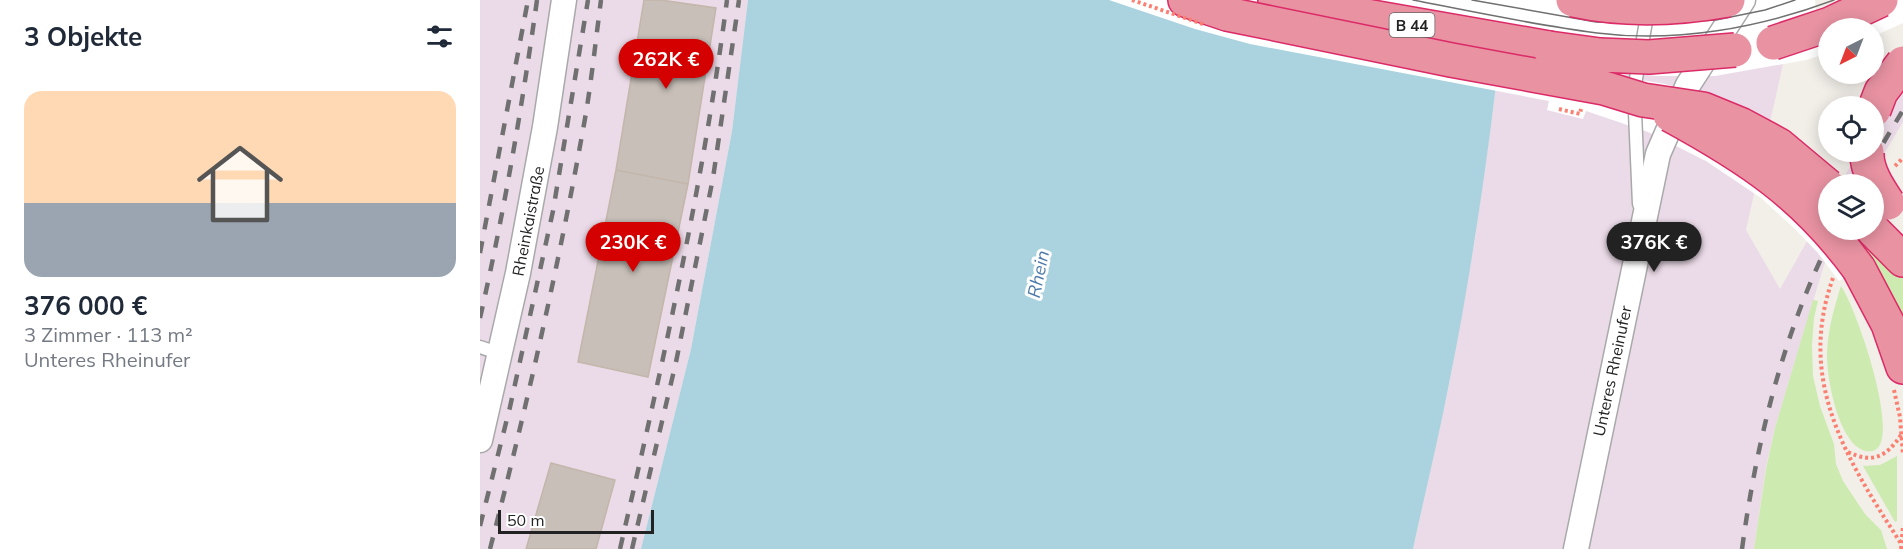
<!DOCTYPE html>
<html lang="de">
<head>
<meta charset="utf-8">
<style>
	:root { --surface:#fff; --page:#f6f6f7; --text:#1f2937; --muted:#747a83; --line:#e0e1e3; --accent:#d40000 }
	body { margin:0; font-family:Mulish,sans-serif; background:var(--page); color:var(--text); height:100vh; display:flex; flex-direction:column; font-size:22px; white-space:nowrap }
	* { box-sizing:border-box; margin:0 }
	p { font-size:20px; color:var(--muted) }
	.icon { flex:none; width:33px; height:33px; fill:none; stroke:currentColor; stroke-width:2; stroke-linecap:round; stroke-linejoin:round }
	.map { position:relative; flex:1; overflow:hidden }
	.details { display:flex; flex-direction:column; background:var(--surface); width:480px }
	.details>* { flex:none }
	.needle { width:39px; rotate:222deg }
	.fabs { position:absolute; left:1338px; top:18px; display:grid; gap:12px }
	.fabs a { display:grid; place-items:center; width:66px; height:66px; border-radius:50%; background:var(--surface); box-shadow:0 3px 15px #0003; font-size:30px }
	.scale { position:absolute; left:18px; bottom:15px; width:156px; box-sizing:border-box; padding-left:6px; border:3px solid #222; border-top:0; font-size:16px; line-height:21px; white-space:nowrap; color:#222; -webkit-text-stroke:4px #fff; paint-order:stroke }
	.price { position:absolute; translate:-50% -51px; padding:0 14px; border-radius:21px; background:var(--accent); color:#fff; font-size:20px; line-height:39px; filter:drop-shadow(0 2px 3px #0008) }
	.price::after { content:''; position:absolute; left:50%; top:36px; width:18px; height:14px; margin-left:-9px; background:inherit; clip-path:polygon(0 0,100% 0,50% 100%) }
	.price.on { background:#222; color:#fff }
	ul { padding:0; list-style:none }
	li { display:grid; align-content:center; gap:12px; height:318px; padding:0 24px }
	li+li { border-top:2px solid var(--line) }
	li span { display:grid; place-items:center; height:186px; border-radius:18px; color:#555 }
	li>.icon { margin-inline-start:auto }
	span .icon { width:108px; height:108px; fill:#fffc; stroke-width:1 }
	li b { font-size:26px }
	h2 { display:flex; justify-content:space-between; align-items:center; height:72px; padding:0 24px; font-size:26px }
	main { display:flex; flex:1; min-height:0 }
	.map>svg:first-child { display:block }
</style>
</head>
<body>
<main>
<section class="details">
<h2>3 Objekte<svg class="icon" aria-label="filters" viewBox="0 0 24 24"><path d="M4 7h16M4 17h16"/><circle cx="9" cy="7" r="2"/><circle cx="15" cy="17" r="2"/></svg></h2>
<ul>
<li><span style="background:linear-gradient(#ffd9b3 60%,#9aa5b1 0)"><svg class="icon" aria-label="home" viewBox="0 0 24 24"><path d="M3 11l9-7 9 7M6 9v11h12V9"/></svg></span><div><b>376 000 €</b><p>3 Zimmer · 113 m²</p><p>Unteres Rheinufer</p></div></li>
</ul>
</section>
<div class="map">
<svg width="1423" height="549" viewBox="0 0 1423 549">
	<rect width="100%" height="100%" fill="#f2efe9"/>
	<path fill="#ebdbe8" d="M0 0H268L252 131 211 349 161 549H0Z
		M1026 0 1307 46 1266 230 1300 289 1348 204V230H1362L1344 265 1295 428 1286 467 1274 549H933L970 380 995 239 1015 95Z
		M1423 94V122L1386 184H1360L1372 163 1394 152V134Z"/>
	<path fill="#cdebb0" d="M1387 238 1423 276V325L1382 248Z
		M1361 286C1377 309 1423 443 1393 451 1360 457 1346 376 1347 353 1348 329 1354 308 1361 286Z
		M1333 300 1338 301 1334 318 1332 345 1333 376 1340 406 1354 444 1356 464 1363 481 1385 514 1401 530 1407 549H1274L1286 469 1295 428Z
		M1417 456V521L1415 522 1383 466 1400 465Z"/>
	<path fill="#aad3df" d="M268 0H1026C1012 127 995 254 970 379 959 436 945 493 933 549H161L211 349 252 131Z"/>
	<path fill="#fff" d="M629 0H1335L1336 11 1363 0H1423V23L1394 36V28H1348V53L1326 60 1235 76H1177L1125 71V74L1185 84 1228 96 1360 176 1368 184H1348V203L1315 172 1390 260 1359 281 1338 253 1314 228 1281 198 1226 161 1168 132 1106 111 1103 119 1067 110 1069 101 770 44 715 29Z"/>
	<path fill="#c7bfb8" stroke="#c4b6ab" stroke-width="1.5" d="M164 0H181L236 8 208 184 136 170Z
		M136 170 208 184 168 377 98 362Z
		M71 463 135 480 116 549H46Z"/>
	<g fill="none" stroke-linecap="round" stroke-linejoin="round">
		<g stroke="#a9a9a9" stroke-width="15">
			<path id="lane" d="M1159 204 1154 90 1168 10
				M0 347 21 354"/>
		</g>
		<g stroke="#a9a9a9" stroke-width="27">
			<path id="street" d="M0 440 38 273 65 127 84 0
				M1096 549 1178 154 1208 85 1263 0"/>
		</g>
		<g stroke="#dc2a67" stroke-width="36">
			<path id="highway" d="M705 0 747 14
				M795 0 1069 48
				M1393 230 1423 260
				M1379 269 1408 324 1423 367"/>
		</g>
		<path stroke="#fa8072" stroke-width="4" stroke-dasharray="3 3" stroke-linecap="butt" d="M1394 42 1400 51
			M1079 109 1100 114 1101 109
			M1415 166 1423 158
			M1353 278C1316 381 1367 460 1422 545
			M1414 390 1420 417 1423 455
			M1368 452C1393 464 1406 457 1421 435
			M1421 549 1423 526"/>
		<use href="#lane" stroke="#fff" stroke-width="12"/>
		<use href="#street" stroke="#fff" stroke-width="24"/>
		<use href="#highway" stroke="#e892a2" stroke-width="33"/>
		<path stroke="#707070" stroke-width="1.5" d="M933 0C994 12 1055 25 1117 33 1196 43 1279 28 1354 0
			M992 0 1116 22 1180 23 1236 20 1285 10 1315 0"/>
		<path stroke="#707070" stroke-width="4.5" stroke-dasharray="12 12" stroke-linecap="butt" d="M1379 184 1423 110
			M0 253 48 0
			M0 318C24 213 42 107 57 0
			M0 526 30 407 73 211 108 0
			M10 549C47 405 80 260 106 113 112 76 116 38 121 0
			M140 549C182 367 223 185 247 0
			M152 549 196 362 233 178 259 0
			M1262 549C1277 439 1304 329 1355 230"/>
		<g stroke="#dc2a67" stroke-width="36" stroke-linecap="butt">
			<path id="highway-bridge" d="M1093 0C1143 11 1198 9 1248 0
				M747 14 971 60 1124 88 1163 100 1223 109 1262 125 1299 145 1348 186
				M1293 43 1350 24 1401 0
				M1069 48 1120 55 1169 57 1255 50
				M1394 110 1401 92 1423 63
				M1190 115C1269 158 1325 195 1379 269
				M1387 152C1386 170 1398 188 1408 203"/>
		</g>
		<path stroke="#fa8072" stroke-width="4" stroke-dasharray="3 3" stroke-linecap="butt" d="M652 0 723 24"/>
		<use href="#highway-bridge" stroke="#e892a2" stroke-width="33"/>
	</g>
	<g text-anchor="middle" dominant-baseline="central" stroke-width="6" stroke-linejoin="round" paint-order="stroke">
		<rect fill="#fff" stroke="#646464" stroke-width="1.5" x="909.5" y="13" width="45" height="24" rx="4.5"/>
		<g font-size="15" font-weight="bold" fill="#222">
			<text x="932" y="25">B 44</text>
		</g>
		<g font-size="16" fill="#222" stroke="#fff">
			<text transform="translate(48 221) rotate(-79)">Rheinkaistraße</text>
			<text transform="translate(1132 371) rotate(-78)">Unteres Rheinufer</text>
		</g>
		<g font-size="18" font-style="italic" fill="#4a7aab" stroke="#fff">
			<text transform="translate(558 274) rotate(-78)">Rhein</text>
		</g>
	</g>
</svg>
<div class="fabs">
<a><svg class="needle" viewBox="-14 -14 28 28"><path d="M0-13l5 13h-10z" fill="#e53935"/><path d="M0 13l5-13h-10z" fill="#747a83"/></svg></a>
<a><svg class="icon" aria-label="locate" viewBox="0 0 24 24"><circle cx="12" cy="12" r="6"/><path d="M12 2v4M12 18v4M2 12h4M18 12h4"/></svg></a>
<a><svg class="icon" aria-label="layers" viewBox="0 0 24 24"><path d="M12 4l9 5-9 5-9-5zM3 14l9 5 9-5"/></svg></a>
</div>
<div class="scale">50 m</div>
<b class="price" style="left:186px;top:90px">262K €</b>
<b class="price" style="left:153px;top:273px">230K €</b>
<b class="price on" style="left:1174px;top:273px">376K €</b>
</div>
</main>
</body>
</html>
